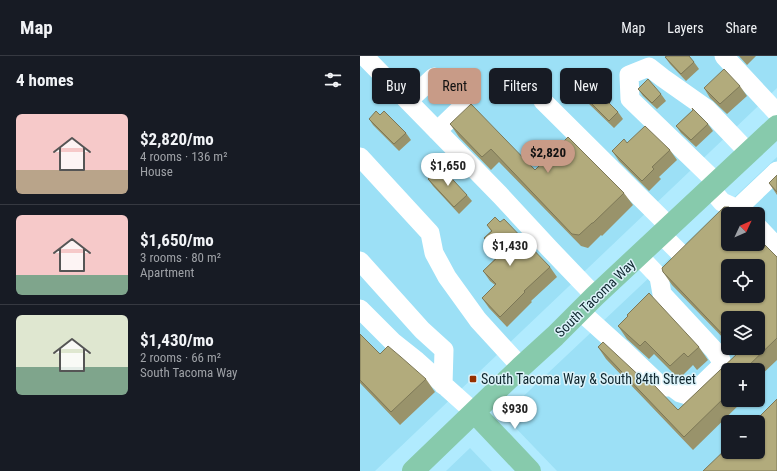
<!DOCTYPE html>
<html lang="en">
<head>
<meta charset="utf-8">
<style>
	:root { --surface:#171b24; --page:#242831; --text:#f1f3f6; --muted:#9ea1a6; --line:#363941; --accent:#c89b87 }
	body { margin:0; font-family:"Roboto Condensed",sans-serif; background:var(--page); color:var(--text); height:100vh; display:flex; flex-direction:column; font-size:15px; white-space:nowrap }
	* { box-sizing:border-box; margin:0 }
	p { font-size:13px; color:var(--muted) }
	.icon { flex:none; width:22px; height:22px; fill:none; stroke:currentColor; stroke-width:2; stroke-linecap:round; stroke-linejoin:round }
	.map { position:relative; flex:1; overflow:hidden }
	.details { display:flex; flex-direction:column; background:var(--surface); width:360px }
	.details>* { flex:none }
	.banner { position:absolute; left:12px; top:12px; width:345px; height:36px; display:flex; gap:8px }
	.needle { width:26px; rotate:46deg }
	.fabs { position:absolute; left:361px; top:151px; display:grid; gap:8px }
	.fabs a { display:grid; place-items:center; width:44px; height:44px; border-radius:6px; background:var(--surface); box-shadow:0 1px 3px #0004; font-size:20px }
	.price { position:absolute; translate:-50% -34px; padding:0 9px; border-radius:14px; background:#fff; color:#222; font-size:13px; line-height:26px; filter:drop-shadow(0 1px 2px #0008) }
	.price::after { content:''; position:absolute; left:50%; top:24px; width:12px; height:9px; margin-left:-6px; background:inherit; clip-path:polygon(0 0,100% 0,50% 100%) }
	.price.selected { background:var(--accent); color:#111 }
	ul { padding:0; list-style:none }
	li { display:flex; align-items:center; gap:12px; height:100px; padding:0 16px }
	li+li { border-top:1px solid var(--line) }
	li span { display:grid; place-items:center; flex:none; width:112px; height:80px; border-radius:6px; color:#555 }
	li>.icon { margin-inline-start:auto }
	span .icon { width:48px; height:48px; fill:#fffc; stroke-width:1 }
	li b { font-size:17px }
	h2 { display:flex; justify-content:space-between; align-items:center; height:48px; padding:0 16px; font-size:17px }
	.tag { padding:0 14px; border-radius:6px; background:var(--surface); box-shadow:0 1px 3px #0004; font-size:14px; line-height:36px }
	.tag.selected { background:var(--accent); color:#111 }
	header { display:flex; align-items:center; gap:24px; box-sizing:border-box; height:56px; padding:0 20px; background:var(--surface); border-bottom:1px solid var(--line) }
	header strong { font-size:19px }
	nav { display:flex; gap:22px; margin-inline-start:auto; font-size:14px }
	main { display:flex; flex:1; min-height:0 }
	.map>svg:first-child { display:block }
</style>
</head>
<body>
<header>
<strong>Map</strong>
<nav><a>Map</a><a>Layers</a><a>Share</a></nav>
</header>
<main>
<section class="details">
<h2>4 homes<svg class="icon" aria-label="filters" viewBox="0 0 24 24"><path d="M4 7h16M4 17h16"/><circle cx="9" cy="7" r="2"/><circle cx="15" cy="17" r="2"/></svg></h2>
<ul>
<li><span style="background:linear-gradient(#f6c9c9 70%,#b9a48a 0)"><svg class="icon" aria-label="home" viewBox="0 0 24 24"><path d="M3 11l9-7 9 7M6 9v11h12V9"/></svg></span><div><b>$2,820/mo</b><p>4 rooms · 136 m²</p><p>House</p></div></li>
<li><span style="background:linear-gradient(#f6c9c9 75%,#7fa58c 0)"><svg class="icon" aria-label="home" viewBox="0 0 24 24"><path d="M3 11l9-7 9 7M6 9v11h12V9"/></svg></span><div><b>$1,650/mo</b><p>3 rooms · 80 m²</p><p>Apartment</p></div></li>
<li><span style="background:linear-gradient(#dfe7d0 65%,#7fa58c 0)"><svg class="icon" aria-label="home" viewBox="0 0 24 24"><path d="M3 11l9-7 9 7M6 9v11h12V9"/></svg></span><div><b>$1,430/mo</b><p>2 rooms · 66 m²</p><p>South Tacoma Way</p></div></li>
</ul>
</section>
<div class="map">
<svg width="417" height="415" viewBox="0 0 417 415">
	<rect width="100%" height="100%" fill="#b1ebfe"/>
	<path fill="#9ce0f6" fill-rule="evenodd" d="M0 0H417V32L15 415H0Z
		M417 101V415H197L151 367 152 351ZM368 158H398V188H368ZM368 210H398V240H368ZM368 262H398V292H368ZM368 314H398V344H368ZM368 366H398V396H368Z
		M110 392 132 415H86Z"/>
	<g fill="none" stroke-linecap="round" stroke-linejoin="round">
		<path stroke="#fff" stroke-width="19" d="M4 0 140 139 189 192 235 240
			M364 0 417 57
			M48 45 74 21
			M183 45 309 170
			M77 75 102 51
			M0 101 70 177 74 197 87 221 118 264 161 311
			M356 126 270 43 269 19 289 11 303 22 347 53 388 96
			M350 132 362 146 384 156 386 158
			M377 153 417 115
			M398 171 417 191
			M301 178 322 199
			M0 205 62 274 84 294 83 329
			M0 253 33 286 57 305 115 357
			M220 255 261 292 302 331H312L320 337 330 340 360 311 361 304 354 294 302 238 299 221 279 200"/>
		<path stroke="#87caac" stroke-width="22" d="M115 357 170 415
			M53 415 161 311 195 280 235 240 417 70"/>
	</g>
	<path fill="#99936b" d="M379 0H396L387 9Z
		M305 1 334 6 339 13 326 25 310 8Z
		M380 30 387 40 367 58 350 42 344 32Z
		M278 33 301 38 306 45 297 53 283 40Z
		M224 40 258 56 263 63 254 72 228 47Z
		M332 52 348 68 353 75 336 91 321 77 316 70 333 54Z
		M20 59 46 77 51 84 39 95 13 69 9 63Z
		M90 68 175 114 264 137 273 149 242 180 241 179 228 192 221 190 139 106 131 114 99 81Z
		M267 87 310 94 317 104 299 121 301 123 289 135 259 105 252 95Z
		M417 119V139L409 127Z
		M68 123 107 139 112 145 99 158 73 130Z
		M368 158 417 201V304L398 322V314H368V344H384L333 394 246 303 238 291 286 326 318 354 378 297 373 292H398L368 262V287L312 229 303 216Z
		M140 166 190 211 197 221 171 245 172 246 147 271 129 252 122 242 135 229 130 225 123 215 138 200 131 192 124 182 131 175 127 169Z
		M268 261 339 291 348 304 337 314 333 309 319 323 294 298 289 303 267 283 258 270Z
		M0 278 20 298 66 323 75 336 40 369 0 327Z"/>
	<path fill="#b2ab7c" stroke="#7d7857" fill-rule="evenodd" d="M307 0H329L334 6 321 18 305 1Z
		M364 13 380 30 360 48 344 32Z
		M288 23 301 38 292 47 278 33Z
		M233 31 258 56 249 65 224 40Z
		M111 48 175 114 208 81 264 137 233 167H232L219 179 212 178 131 93 122 101 90 68Z
		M332 52 348 68 331 84 316 70 333 54Z
		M16 55 20 59 24 55 46 77 34 88 9 63Z
		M285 70 310 94 292 111 294 113 282 125 252 95 264 83 267 87Z
		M81 111 107 139 94 151 68 123Z
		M417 119V136L409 127Z
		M364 151H369L375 158H368V188H398V184L400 186 405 189 417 201V282L384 314H368V338L324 381 238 291 243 286 286 326 294 329 318 354 379 296 376 292H398V262H368V284L303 216 302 212ZM368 210H398V240H368Z
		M135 161 140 166 144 163 190 211 164 235 165 236 140 261 122 242 136 228 123 215 140 199 124 182 132 175 127 169Z
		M289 237 339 291 328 301 324 297 310 310 285 285 280 290 258 270 268 260 267 259Z
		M0 278 20 298 28 290 41 301 66 323 31 356 0 324Z
		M417 343V415H343L368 391V396H398V366H394Z"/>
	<rect fill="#953000" stroke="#dbf2f9" stroke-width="1.5" x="109" y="319" width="8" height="8" rx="2"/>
	<g text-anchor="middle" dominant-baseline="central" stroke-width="3" stroke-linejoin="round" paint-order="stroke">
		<g font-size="14" fill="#0f262e" stroke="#dbf2f9">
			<text transform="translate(235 242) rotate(-44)">South Tacoma Way</text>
		</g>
		<g font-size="14" fill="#0f262e" stroke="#dbf2f9" text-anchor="start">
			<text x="121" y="323">South Tacoma Way &amp; South 84th Street</text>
		</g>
	</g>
</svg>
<div class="fabs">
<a><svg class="needle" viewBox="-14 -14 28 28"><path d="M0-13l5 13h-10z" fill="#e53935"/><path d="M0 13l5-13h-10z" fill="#9ea1a6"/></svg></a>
<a><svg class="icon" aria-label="locate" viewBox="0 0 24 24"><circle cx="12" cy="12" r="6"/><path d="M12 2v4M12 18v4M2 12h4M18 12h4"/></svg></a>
<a><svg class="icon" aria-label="layers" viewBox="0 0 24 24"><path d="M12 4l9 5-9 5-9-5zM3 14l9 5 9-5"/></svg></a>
<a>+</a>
<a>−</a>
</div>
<b class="price selected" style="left:188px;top:118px">$2,820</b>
<b class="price" style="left:88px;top:131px">$1,650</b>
<b class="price" style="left:150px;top:211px">$1,430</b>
<b class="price" style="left:155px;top:374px">$930</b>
<div class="banner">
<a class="tag">Buy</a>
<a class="tag selected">Rent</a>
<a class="tag">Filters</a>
<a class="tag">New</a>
</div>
</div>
</main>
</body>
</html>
